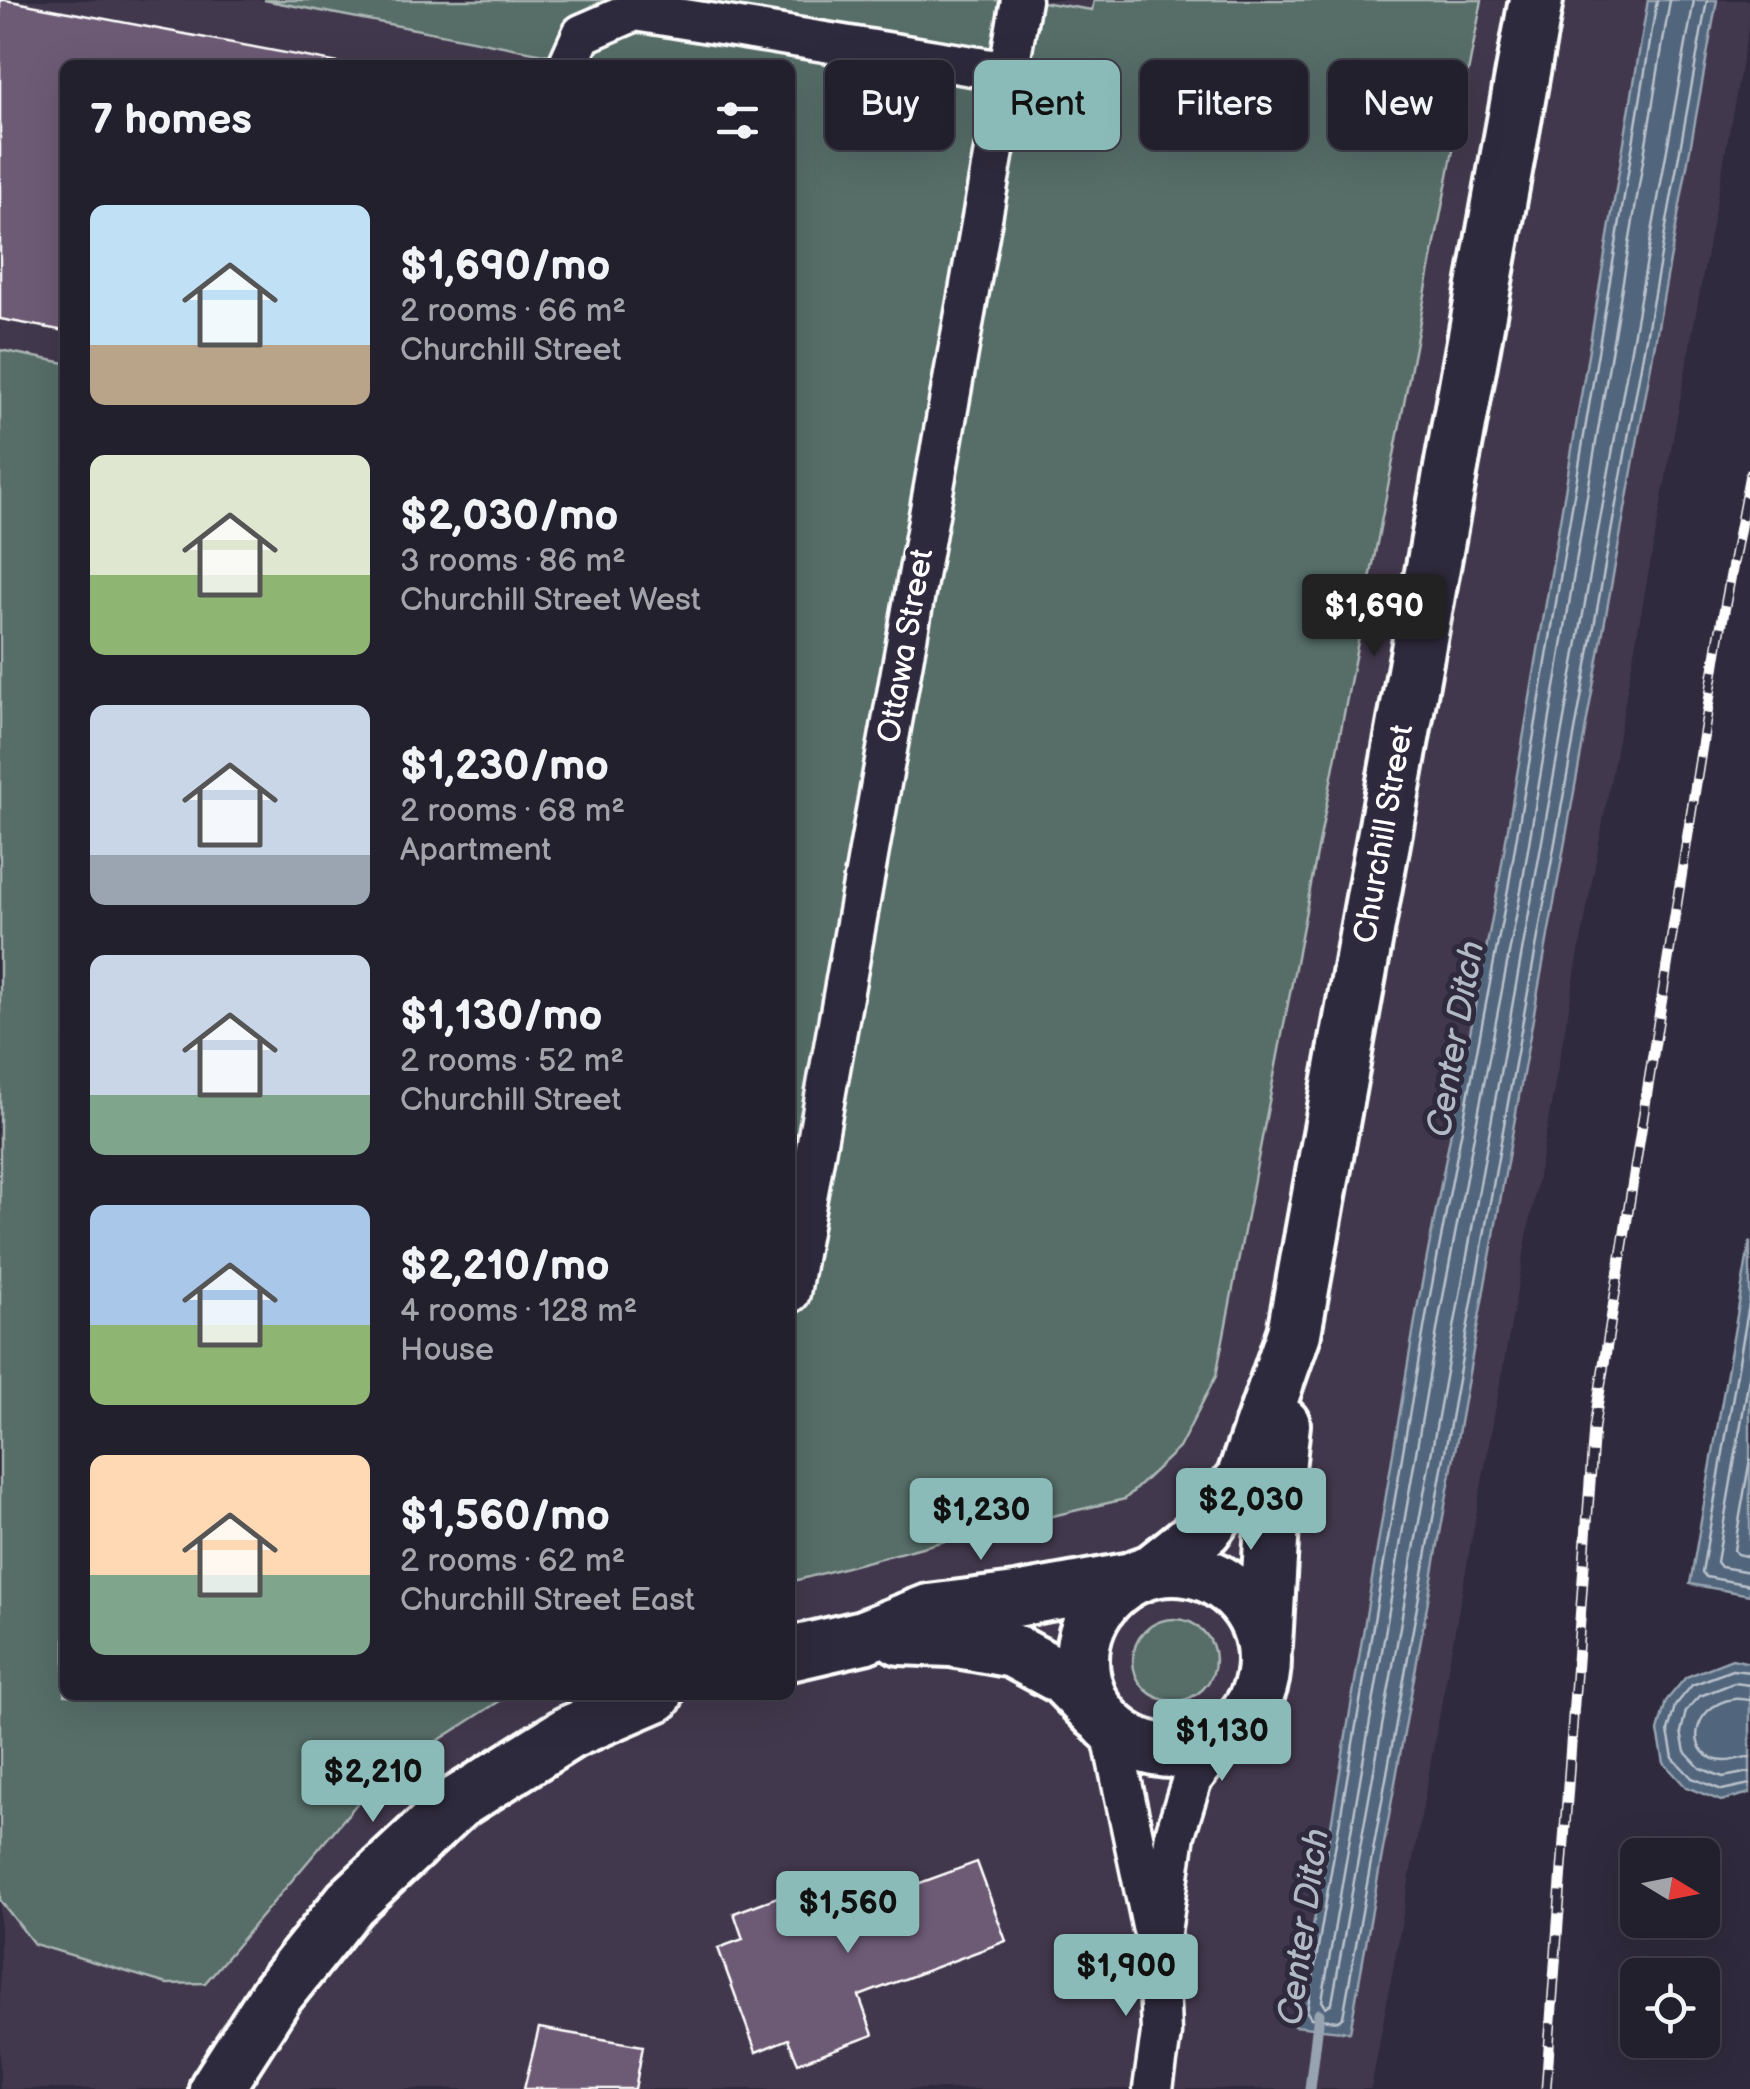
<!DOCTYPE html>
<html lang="en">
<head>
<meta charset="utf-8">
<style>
	:root { --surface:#23202e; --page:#2f2d3a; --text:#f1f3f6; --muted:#a3a3aa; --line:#403e4a; --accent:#8bbbb9 }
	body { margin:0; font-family:"Balsamiq Sans",sans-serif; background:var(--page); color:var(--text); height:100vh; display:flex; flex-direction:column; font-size:38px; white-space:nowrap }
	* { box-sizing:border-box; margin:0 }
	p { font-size:32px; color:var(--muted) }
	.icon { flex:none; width:55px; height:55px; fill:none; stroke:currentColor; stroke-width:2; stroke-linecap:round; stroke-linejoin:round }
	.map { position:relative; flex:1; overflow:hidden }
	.side { position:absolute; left:60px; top:60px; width:735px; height:1640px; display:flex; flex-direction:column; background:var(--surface); border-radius:15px; box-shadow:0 10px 40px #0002,0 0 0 2px var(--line) }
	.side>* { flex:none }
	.guide { position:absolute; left:825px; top:60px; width:775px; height:90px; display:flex; gap:20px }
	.needle { width:65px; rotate:100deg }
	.fabs { position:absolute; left:1620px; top:1838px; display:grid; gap:20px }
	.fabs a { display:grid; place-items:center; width:100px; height:100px; border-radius:15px; background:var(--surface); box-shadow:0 10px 40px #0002,0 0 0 2px var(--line); font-size:50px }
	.price { position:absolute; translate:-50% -85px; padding:0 22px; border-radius:10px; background:var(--accent); color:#111; font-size:32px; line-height:65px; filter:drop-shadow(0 2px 5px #0008) }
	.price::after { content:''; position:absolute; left:50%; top:60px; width:30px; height:22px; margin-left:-15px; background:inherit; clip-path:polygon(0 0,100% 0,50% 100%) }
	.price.selected { background:#222; color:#fff }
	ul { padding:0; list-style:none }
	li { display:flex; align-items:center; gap:30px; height:250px; padding:0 30px }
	li span { display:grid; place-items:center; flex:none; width:280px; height:200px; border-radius:15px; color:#555 }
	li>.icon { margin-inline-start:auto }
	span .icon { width:120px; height:120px; fill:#fffc; stroke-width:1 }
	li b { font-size:42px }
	h2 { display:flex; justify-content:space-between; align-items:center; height:120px; padding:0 30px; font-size:42px }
	.pill { padding:0 35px; border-radius:15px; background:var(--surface); box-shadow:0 10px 40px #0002,0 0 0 2px var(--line); font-size:35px; line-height:90px }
	.pill.selected { background:var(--accent); color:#111 }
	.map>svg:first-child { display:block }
</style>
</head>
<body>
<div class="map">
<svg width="1750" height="2089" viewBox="0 0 1750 2089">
	<rect width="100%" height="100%" fill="#2f2a3d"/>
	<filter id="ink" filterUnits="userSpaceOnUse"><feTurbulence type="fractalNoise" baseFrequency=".01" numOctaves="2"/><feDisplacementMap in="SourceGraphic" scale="20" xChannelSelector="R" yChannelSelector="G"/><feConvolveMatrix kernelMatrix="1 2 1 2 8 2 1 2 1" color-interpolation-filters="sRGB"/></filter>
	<g filter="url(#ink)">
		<path fill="#42384e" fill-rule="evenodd" d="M0 0H1750V18L1371 2089H0ZM65 65H790V1695H65Z"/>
		<path fill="#576d68" stroke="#abb6b4" stroke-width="2.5" d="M264 0H1029L1092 10 1094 0H1482L1216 1376 1179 1448 1125 1499 945 1541 790 1582V65H601Z
			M0 350 65 363V1695H509L377 1780 205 1983 167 1984 34 1944 0 1900Z
			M1133 1660a41 41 0 1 1 82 0a41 41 0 1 1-82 0Z"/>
		<path fill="#51657c" stroke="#97a3b0" stroke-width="2.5" d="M1648 0H1717L1350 2032 1294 2026 1323 1874 1417 1309 1498 887Z
			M1750 1241V1595L1690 1584Z
			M1732 1659 1750 1663V1793L1721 1801 1686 1787 1664 1763 1658 1731 1666 1701 1686 1677Z"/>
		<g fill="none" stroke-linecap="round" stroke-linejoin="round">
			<path stroke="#b9c1cb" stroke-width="2.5" d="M1657 0 1508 889 1427 1311 1307 2012 1311 2018 1338 2021 1343 2017 1707 0
				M1670 0 1521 891 1440 1313 1322 2001 1326 2007 1332 2003 1694 0
				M1750 1299 1702 1572 1706 1577 1750 1585
				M1750 1372 1717 1562 1721 1567 1750 1572
				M1750 1459 1734 1550 1737 1554 1750 1557
				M1750 1672 1732 1670 1692 1685 1675 1706 1668 1731 1673 1758 1692 1778 1722 1790 1750 1784
				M1750 1685 1734 1683 1700 1696 1686 1711 1681 1732 1685 1752 1700 1768 1723 1777 1750 1772
				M1750 1700C1745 1700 1739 1698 1734 1699 1689 1705 1684 1761 1726 1761 1733 1761 1742 1757 1750 1757"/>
			<path stroke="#97a3b0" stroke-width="11" d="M1310 2089 1319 2014"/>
		</g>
		<path fill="#6d5a74" stroke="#fff" stroke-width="2.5" d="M0 0H5L349 65H65V331L0 319Z
			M977 1862 1006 1941 859 1996 873 2035 798 2063 788 2039 756 2052 718 1948 743 1939 734 1913 810 1885 822 1919Z
			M539 2028 643 2046 635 2089H524Z"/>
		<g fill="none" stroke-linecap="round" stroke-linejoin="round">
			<g stroke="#fff" stroke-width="45">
				<path id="street" d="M568 65 582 34 635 11 1009 72
					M790 1293 1021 0
					M1110 1726 1152 1926
					M1153 2089 1161 2033 1158 1953 1175 1834 1192 1779 1232 1731"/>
			</g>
			<g stroke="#fff" stroke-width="60">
				<path id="secondary" d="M1082 1660a91 91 0 1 1 182 0a91 91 0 1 1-182 0Z
					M1155 1569 1205 1529 1243 1479 1294 1333 1536 0
					M900 1638 951 1640 1013 1651 1063 1678 1098 1714
					M1265 1645 1272 1524 1283 1424
					M790 1654 863 1637 929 1611 1016 1600 1126 1580
					M216 2089 277 1994 350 1903 457 1803 570 1732 656 1695"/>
			</g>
			<use href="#street" stroke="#2f2a3d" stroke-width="38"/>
			<use href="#secondary" stroke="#2f2a3d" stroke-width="52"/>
			<g stroke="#fff" stroke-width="11">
				<path id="rail" d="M1546 2089 1594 1427 1719 638 1750 474"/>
			</g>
			<use href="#rail" stroke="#2f2a3d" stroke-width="8" stroke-dasharray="22" stroke-linecap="butt"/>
		</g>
	</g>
	<g text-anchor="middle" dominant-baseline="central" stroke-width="10" stroke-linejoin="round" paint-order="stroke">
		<g font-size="32" fill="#fff" stroke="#2f2a3d">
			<text transform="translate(906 646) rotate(-80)">Ottawa Street</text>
			<text transform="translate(1384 834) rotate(-80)">Churchill Street</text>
		</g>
		<g font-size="35" font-style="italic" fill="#b1bac4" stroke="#2f2a3d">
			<text transform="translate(1456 1039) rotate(-80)">Center Ditch</text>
			<text transform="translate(1304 1927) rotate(-82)">Center Ditch</text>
		</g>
	</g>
</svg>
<div class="fabs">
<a><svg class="needle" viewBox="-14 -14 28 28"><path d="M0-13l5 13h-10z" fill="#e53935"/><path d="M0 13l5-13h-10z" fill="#a3a3aa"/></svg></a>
<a><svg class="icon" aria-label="locate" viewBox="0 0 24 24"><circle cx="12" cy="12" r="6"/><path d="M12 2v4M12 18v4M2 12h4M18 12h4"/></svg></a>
</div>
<b class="price selected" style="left:1374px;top:659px">$1,690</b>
<b class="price" style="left:1251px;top:1553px">$2,030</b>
<b class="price" style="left:981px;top:1563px">$1,230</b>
<b class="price" style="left:1222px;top:1784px">$1,130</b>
<b class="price" style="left:373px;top:1825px">$2,210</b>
<b class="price" style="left:848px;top:1956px">$1,560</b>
<b class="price" style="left:1126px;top:2019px">$1,900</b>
<div class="guide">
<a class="pill">Buy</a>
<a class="pill selected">Rent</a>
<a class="pill">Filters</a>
<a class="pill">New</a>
</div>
<section class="side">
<h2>7 homes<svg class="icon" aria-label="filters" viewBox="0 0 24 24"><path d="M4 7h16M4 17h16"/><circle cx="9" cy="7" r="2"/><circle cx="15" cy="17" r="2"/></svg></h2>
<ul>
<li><span style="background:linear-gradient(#bfe0f5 70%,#b9a48a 0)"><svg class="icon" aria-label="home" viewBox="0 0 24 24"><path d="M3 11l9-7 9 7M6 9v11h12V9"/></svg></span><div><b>$1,690/mo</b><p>2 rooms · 66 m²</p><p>Churchill Street</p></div></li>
<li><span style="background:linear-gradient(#dfe7d0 60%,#8fb573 0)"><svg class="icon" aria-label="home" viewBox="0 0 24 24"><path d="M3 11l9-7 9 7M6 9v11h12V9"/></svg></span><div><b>$2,030/mo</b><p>3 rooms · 86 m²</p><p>Churchill Street West</p></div></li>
<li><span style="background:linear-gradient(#c9d6e8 75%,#9aa5b1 0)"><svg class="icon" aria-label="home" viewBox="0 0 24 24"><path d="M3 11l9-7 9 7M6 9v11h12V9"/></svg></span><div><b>$1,230/mo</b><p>2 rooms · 68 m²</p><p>Apartment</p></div></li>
<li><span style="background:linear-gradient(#c9d6e8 70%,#7fa58c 0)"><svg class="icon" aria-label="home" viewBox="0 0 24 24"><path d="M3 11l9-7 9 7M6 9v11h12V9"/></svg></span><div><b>$1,130/mo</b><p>2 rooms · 52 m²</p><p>Churchill Street</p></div></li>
<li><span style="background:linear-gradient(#a9c7e8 60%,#8fb573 0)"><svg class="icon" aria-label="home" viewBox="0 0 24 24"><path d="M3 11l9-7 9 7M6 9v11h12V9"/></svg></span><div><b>$2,210/mo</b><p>4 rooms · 128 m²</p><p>House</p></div></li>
<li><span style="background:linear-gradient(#ffd9b3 60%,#7fa58c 0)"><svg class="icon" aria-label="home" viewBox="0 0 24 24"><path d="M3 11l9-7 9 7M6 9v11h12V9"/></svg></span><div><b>$1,560/mo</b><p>2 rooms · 62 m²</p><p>Churchill Street East</p></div></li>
</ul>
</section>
</div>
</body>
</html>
